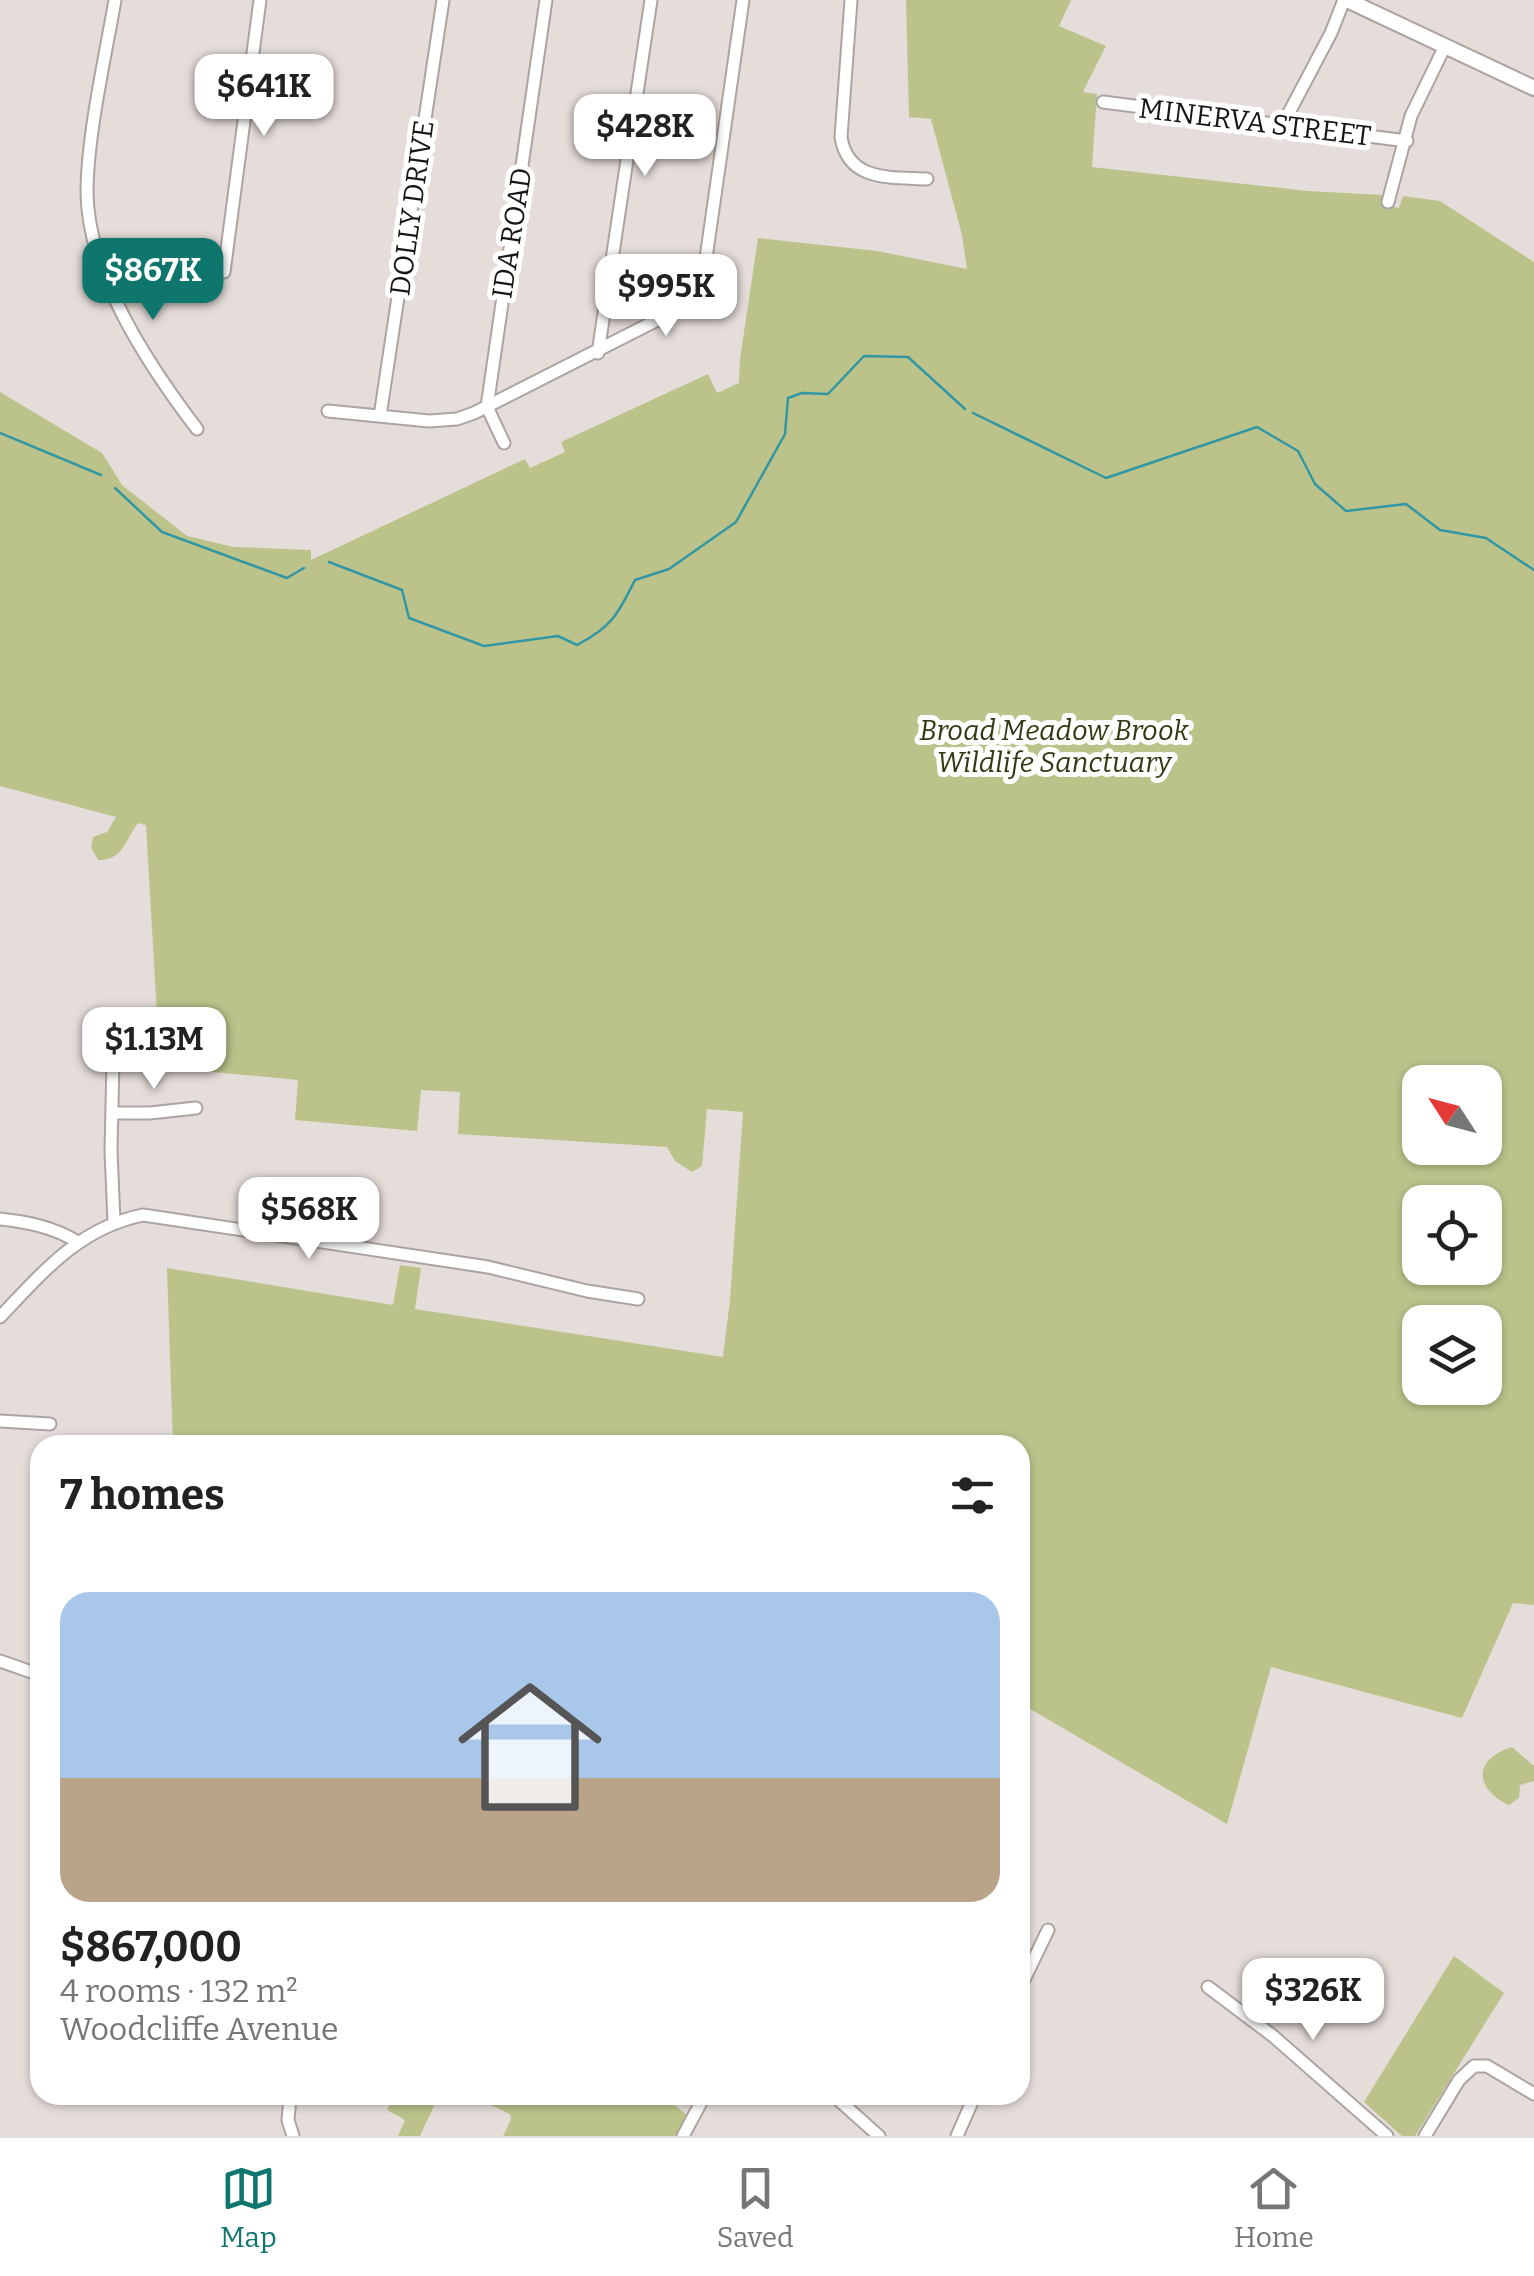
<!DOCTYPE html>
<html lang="en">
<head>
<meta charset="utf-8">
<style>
	:root { --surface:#fff; --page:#f2f2f2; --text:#222; --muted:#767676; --line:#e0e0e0; --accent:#0f766e }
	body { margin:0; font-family:Bitter,serif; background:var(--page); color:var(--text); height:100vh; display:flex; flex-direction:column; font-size:38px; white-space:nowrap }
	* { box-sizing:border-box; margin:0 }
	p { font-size:32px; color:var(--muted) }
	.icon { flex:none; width:55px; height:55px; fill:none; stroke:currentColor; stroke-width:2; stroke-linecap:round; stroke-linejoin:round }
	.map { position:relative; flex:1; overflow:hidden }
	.side { position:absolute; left:30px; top:1435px; width:1000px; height:670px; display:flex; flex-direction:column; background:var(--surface); border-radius:30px; box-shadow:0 2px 8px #0004 }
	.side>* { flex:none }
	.needle { width:65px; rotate:306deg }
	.controls { position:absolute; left:1402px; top:1065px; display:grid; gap:20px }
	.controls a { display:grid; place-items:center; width:100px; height:100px; border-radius:20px; background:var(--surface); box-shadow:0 2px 8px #0004; font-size:50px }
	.price { position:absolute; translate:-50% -85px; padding:0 22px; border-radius:20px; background:#fff; color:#222; font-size:32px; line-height:65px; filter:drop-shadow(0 2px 5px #0008) }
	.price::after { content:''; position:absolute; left:50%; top:60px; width:30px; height:22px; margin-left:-15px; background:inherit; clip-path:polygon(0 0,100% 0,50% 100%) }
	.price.on { background:var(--accent); color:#fff }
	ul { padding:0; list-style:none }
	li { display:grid; align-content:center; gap:20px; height:530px; padding:0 30px }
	li span { display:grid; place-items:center; height:310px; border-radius:30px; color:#555 }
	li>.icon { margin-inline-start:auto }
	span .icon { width:180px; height:180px; fill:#fffc; stroke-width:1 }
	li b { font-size:42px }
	h2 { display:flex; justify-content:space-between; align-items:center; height:120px; padding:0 30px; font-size:42px }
	.tabs { display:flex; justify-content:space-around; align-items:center; height:140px; border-top:2px solid var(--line); background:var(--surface); font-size:28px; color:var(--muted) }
	.tabs a { display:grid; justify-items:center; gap:5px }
	.tabs .on { color:var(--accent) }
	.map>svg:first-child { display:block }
</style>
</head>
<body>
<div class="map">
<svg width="1534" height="2136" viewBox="0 0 1534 2136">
	<rect width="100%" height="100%" fill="#e5ddd9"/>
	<path fill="#bbc38b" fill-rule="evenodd" d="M906 0H1071L1059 26 1106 46 1083 92 1097 94 1092 167 1308 191 1382 195V204L1399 208 1403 196 1440 201 1534 262V1605L1513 1603 1462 1718 1271 1667 1227 1824 1020 1703V1445H173L167 1268 393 1305 400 1265 421 1268 415 1309 723 1357 730 1300 743 1112 707 1109 702 1166 692 1172 675 1161 667 1147 458 1134 460 1092 421 1090 417 1131 295 1120 298 1080 160 1067 146 825 138 823C125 840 123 861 98 860L91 847 93 837 107 832 116 817 0 786V392L102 453 122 485 187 536 234 547 311 550V560L525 459 530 468 565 452 561 442 708 374 717 393 739 383 740 359 758 238 877 251 967 269 962 235 931 119 909 117ZM1420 1082H1485V1148H1420ZM1420 1202H1485V1268H1420ZM1420 1322H1485V1388H1420Z
		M1512 1747 1534 1766V1781L1520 1785 1519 1798 1509 1805C1474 1789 1473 1759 1512 1747Z
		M1454 1956 1504 1993 1415 2136H1402L1364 2102Z
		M394 2095H439L420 2136H398L405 2120 387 2110Z
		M470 2095H662L688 2116 678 2136H503L511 2119 510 2114Z"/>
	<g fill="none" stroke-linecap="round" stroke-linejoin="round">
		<path stroke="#3397a3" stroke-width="2.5" d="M973 413 1106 478 1257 427 1298 451 1315 484 1346 511 1406 504 1440 530 1486 538 1534 570
			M0 433 101 475
			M115 488 162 532 287 578 304 568
			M329 562 402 590 409 618 484 646 558 636 577 645C612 627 618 614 635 580L669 569 736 522 785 434 788 398 802 393 828 394 864 356 908 357 965 409"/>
		<g stroke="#aca4a0" stroke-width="15">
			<path id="minor" d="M115 0C105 58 88 132 87 189 86 272 149 366 197 429
				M851 0 841 137C848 182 891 177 927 179
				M1103 102 1407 141
				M1283 124 1331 33 1344 0
				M1388 202 1411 116 1445 46
				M224 272 260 0
				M598 353 651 0
				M328 411 429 421 457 419 474 413 671 313 690 297 704 272 743 0
				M380 416 443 0
				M504 443 487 407 546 0
				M113 1061 111 1151 114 1222
				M113 1113H150L196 1108
				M0 1219C28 1222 53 1227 78 1242
				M0 1317C43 1272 79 1228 143 1215L488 1267 587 1291 638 1299
				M0 1421 50 1424
				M0 1661 40 1675
				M1208 1987 1273 2036 1387 2136
				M1020 1988 1048 1930
				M833 2095 879 2136
				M290 2098 288 2120 293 2136
				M683 2136 705 2095
				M957 2136 975 2095
				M1425 2136 1459 2080 1474 2066H1487L1534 2094"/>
		</g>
		<g stroke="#aca4a0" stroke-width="18">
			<path id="major" d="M1347 0 1534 88"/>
		</g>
		<use href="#minor" stroke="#fff" stroke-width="11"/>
		<use href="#major" stroke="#fff" stroke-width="14"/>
	</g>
	<g text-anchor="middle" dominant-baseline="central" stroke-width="10" stroke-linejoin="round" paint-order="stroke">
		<g font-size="28" fill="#181514" stroke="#fff">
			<text transform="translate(1255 122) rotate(7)">MINERVA STREET</text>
			<text transform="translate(412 208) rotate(-82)">DOLLY DRIVE</text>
			<text transform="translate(512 233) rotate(-81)">IDA ROAD</text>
		</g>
		<g font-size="28" font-style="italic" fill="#353913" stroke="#fff">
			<text x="1054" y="730">Broad Meadow Brook<tspan x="1054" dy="32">Wildlife Sanctuary</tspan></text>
		</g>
	</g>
</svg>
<div class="controls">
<a><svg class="needle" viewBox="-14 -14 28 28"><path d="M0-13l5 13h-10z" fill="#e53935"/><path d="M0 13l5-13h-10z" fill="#767676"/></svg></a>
<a><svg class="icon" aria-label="locate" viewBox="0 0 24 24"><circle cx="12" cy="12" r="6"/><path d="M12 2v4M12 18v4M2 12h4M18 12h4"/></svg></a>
<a><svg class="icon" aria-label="layers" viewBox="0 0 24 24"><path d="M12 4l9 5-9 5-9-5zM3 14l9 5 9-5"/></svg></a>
</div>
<b class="price" style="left:264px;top:139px">$641K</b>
<b class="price" style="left:645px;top:179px">$428K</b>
<b class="price on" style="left:153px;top:323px">$867K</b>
<b class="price" style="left:666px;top:339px">$995K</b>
<b class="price" style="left:154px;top:1092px">$1.13M</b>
<b class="price" style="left:309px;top:1262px">$568K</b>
<b class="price" style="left:1313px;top:2043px">$326K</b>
<section class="side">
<h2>7 homes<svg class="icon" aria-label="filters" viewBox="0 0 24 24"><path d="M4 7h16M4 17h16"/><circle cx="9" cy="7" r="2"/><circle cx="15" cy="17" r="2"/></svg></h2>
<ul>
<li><span style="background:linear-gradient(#a9c7e8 60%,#b9a48a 0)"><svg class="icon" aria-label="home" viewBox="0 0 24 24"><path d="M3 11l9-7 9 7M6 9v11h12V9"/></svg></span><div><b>$867,000</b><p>4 rooms · 132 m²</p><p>Woodcliffe Avenue</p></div></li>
</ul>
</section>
</div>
<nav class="tabs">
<a class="on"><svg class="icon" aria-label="map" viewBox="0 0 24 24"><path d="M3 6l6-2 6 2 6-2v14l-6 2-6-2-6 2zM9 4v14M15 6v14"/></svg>Map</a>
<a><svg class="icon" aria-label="saved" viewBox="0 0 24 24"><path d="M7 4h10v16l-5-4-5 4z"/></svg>Saved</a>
<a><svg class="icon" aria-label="home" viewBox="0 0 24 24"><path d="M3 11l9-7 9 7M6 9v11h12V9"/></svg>Home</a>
</nav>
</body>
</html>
